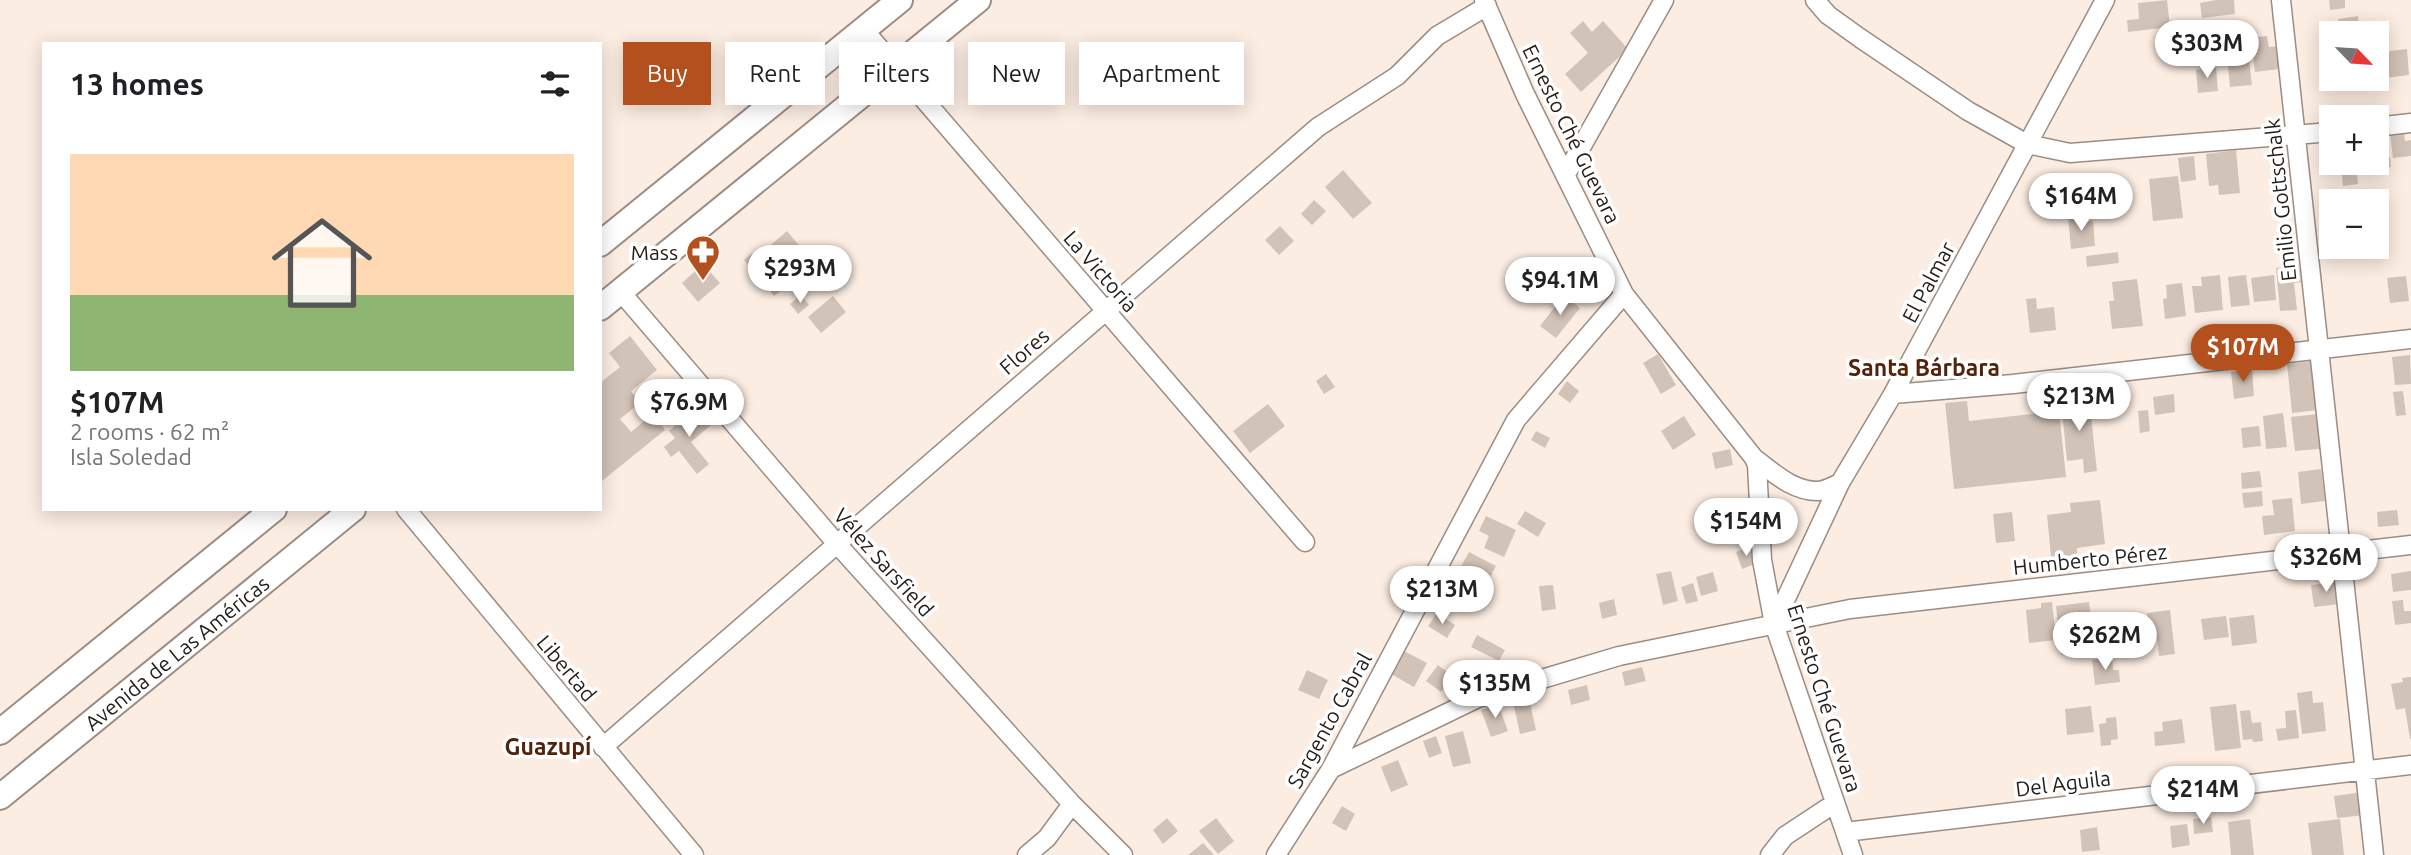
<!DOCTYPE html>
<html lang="en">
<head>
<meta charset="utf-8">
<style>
	:root { --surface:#fff; --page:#f6f6f6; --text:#202124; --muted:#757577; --line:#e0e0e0; --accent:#b4501d }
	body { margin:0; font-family:Ubuntu,sans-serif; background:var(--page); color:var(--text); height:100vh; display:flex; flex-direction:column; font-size:26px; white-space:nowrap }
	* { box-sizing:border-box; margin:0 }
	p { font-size:23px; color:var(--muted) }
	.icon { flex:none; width:38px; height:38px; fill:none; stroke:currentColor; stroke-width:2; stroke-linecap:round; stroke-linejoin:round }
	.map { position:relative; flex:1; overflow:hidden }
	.details { position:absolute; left:42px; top:42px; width:560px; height:469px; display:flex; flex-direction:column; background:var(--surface); border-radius:0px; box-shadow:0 4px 18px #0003 }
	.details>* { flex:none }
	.banner { position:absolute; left:623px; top:42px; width:665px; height:63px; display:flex; gap:14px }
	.needle { width:46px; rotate:115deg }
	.tools { position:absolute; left:2319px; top:21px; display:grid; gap:14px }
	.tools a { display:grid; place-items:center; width:70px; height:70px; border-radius:0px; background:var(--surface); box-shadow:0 4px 18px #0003; font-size:35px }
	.price { position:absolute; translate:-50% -60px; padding:0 16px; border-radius:24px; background:#fff; color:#222; font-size:23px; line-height:46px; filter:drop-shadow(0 2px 4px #0008) }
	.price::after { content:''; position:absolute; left:50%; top:42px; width:21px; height:16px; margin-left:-10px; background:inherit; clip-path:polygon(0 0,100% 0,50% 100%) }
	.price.selected { background:var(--accent); color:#fff }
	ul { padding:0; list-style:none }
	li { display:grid; align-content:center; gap:14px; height:371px; padding:0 28px }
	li+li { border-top:2px solid var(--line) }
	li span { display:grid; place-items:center; height:217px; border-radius:0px; color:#555 }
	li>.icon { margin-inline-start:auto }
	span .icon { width:126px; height:126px; fill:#fffc; stroke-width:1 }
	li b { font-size:30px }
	h2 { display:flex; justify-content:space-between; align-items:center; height:84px; padding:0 28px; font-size:30px }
	.pill { padding:0 24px; border-radius:0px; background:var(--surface); box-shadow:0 4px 18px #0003; font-size:24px; line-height:63px }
	.pill.selected { background:var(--accent); color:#fff }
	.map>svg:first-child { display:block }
</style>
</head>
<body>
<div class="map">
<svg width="2411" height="855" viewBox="0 0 2411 855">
	<rect width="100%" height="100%" fill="#fcede2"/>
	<path fill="#d2c3b8" d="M2167 0 2170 27 2128 32 2127 20 2139 19 2138 3Z
		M2216 0H2234L2235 14 2202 18 2200 3Z
		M2329 0H2345V8L2330 10Z
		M2358 16 2359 33H2339L2338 19Z
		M1583 21 1592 32 1603 21 1628 49 1581 92 1565 74 1588 53 1570 33Z
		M2246 34 2252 85 2230 87 2225 36Z
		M2267 36 2269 47 2278 46 2280 69 2255 72 2251 38Z
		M2407 49 2409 75 2384 78 2381 52Z
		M2216 68 2218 91 2198 93 2196 70Z
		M2404 132 2405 141 2411 140V156L2393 158 2390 134Z
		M2236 150 2240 193 2219 195 2218 185 2209 186 2206 154Z
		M2194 156 2196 180 2181 182 2178 158Z
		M2390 157 2391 167 2375 169 2374 163H2376V159Z
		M2356 163 2358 184 2343 186 2341 164Z
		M1343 170 1372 203 1353 219 1325 187Z
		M2178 176 2183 218 2153 221 2149 179Z
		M1314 200 1326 211 1312 225 1301 214Z
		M2077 216 2078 222 2093 221 2095 246 2071 249 2068 217Z
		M1280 226 1294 241 1279 255 1265 240Z
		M787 231 807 255 785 273 791 282 774 296 744 260 752 253 768 272 776 265 765 250Z
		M2363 247H2377L2378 256 2369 257V254H2364Z
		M2118 252 2119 263 2087 267 2086 256Z
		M1585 258 1602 277 1589 289 1572 270Z
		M703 264 720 283 698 302 682 283Z
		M2299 265 2301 282 2294 283 2297 310 2280 311 2276 268Z
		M2220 275 2223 310 2195 313 2192 286H2202L2201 277Z
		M2246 275 2250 305 2231 307 2228 277Z
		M2274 275 2276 300 2254 302 2251 278Z
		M2406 276 2409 301 2390 303 2387 278Z
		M2137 279 2143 326 2112 329 2109 301H2114L2112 282Z
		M2182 283 2186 316 2165 319 2163 299 2167 298 2166 285Z
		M801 295 809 305 798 314 790 304Z
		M1564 295 1580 308 1556 338 1540 326Z
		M833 296 846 312 821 333 808 317Z
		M2036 298 2037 309 2054 307 2056 330 2030 333 2026 299Z
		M630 336 657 370 631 391 640 403 620 419 631 432 653 414 665 430 602 481 600 478V383L620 367 609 353Z
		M1658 354 1676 385 1661 394 1643 363Z
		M2410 355 2411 384 2395 385 2392 357Z
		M2313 361 2318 410 2292 413 2287 364Z
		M2252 370 2254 396 2234 399 2231 372Z
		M1326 374 1335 387 1324 394 1316 381Z
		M1567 381 1579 391 1570 403 1558 394Z
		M2403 391 2406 415 2396 416 2393 392Z
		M2174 394 2175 412 2155 415 2153 397Z
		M2089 397 2097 471 2084 473 2083 459 2067 461 2061 401Z
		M1967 401 1969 421 2059 411 2066 477 1954 489 1945 403Z
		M1268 404 1285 426 1250 453 1233 431Z
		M697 407 711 425 691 442 709 464 697 474 679 451 671 457 664 447 675 438 669 431Z
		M2148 410 2150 431 2140 433 2138 411Z
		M2283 413 2287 447 2266 449 2263 416Z
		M2317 414 2318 420 2326 419 2329 448 2295 451 2291 417Z
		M1684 416 1696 435 1673 450 1661 431Z
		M2259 426 2261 446 2243 448 2241 428Z
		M1536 431 1550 438 1545 448 1531 440Z
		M1730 449 1733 465 1715 469 1712 453Z
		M2321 469 2325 501 2301 504 2298 472Z
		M2260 471 2262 487 2242 489 2241 473Z
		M2262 491 2263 506 2244 508 2242 493Z
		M2292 498 2295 531 2264 535 2262 516 2274 515 2272 500Z
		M1737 499 1745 520 1723 530 1714 509Z
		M2100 500 2105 544 2077 548V555L2051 557 2047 515 2071 512 2070 503Z
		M2397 510 2399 525 2378 527 2377 512Z
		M1525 511 1546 523 1538 537 1517 524Z
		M2012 512 2015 541 1996 543 1993 514Z
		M1486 516 1516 530 1504 557 1484 548 1489 536 1479 531Z
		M1749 547 1755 564 1742 569 1736 552Z
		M1469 552 1496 566 1487 583 1460 568Z
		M1671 571 1678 601 1663 605 1656 574Z
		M2411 571V590L2393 592 2391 574Z
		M1713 572 1718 591 1701 596 1696 577Z
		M1456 574 1477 584 1466 607 1445 596Z
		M2338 582 2340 604 2314 607 2311 585Z
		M1693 583 1698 601 1686 604 1681 587Z
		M1553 585 1556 609 1542 611 1539 586Z
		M1614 599 1617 615 1602 619 1599 603Z
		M2403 600 2404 611H2411V623L2395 625 2392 601Z
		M2052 602 2056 640 2029 643 2026 610 2041 608V603Z
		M2089 602 2095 651 2061 655 2056 606Z
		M2170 610 2175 654 2159 656 2157 639 2150 640 2147 613Z
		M1437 613 1455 625 1447 638 1428 626Z
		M2254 615 2257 643 2232 646 2229 618Z
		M2226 616 2229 637 2204 640 2201 619Z
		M1477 635 1505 650 1499 661 1471 647Z
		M2140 635 2142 656 2131 658V653H2124L2122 637Z
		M1404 651 1427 663 1414 687 1391 674Z
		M2112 658 2113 670H2119L2120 682 2095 685 2092 660Z
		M1438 665 1452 676 1441 692 1426 681Z
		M1642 667 1646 681 1625 686 1622 672Z
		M1307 670 1328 680 1319 699 1298 690Z
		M2411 677V739H2410L2405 708 2396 710 2391 684 2403 682 2402 678Z
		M1587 685 1590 700 1571 705 1568 690Z
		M2312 691 2313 703 2323 702 2326 731 2302 734 2297 693Z
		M1530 703 1536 730 1520 734 1514 706Z
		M1498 704 1508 731 1491 737 1481 710Z
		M2236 704 2241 748 2215 751 2210 707Z
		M2091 706 2094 732 2067 735 2065 709Z
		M2250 710 2252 723 2261 722 2263 741 2253 742 2252 739 2243 740 2240 711Z
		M2296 710 2299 738 2278 741 2276 729 2286 728 2285 711Z
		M2116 717 2118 739 2111 740V745L2101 746 2099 724 2106 723V718Z
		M2182 719 2185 743 2155 746 2154 732 2163 731 2162 722Z
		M1463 731 1471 763 1453 767 1445 736Z
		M1436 736 1442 753 1429 758 1423 741Z
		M1398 760 1408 785 1391 792 1381 767Z
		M2363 792 2366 815 2337 818 2334 796Z
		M1342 806 1355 814 1346 831 1332 823Z
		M2211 817 2213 832 2194 834 2193 819Z
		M1167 818 1178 831 1163 844 1153 830Z
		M1216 818 1234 841 1218 854 1199 831Z
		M2250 819 2254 855H2231L2228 822Z
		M2340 819 2344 855H2312L2308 823Z
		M2187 824 2190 845 2172 848 2170 826Z
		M2097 827 2100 850 2082 852 2080 830Z
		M1203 843 1214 855H1188Z"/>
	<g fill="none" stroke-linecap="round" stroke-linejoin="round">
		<g stroke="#9b8d83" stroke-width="21">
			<path id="minor" d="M1484 0 1525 94 1624 294 1754 458 1757 465 1762 560 1774 624 1853 855
				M1815 0 1828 15 1860 38 1968 111 2027 144 2070 153 2331 132
				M2281 0 2374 855
				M864 30 1305 542
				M2376 127 2411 123
				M1566 174 1664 0
				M620 291 837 544 1072 804 1123 855
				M1893 394 2013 384 2411 339
				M1754 458C1773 472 1793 492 1819 491 1826 490 1834 486 1840 483
				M406 509 694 855
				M1774 624 1840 483 1893 394 2105 0
				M603 747 1318 127 1397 76 1437 36 1487 6
				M1331 769 1478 698 1619 656 1850 609 2411 545
				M1845 832 2411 765
				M1027 855 1047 838 1072 804
				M1276 855 1331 769 1516 420 1624 294
				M1770 855 1785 836 1835 803"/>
		</g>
		<g stroke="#9b8d83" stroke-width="28">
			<g id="secondary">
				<path d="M600 244 900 0"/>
				<path d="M600 308 978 0"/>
				<path d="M0 732 274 509"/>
				<path id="s1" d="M0 797 353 509"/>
			</g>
		</g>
		<use href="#minor" stroke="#fff" stroke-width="18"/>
		<use href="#secondary" stroke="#fff" stroke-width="24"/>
	</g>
	<defs>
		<g id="pharmacy-pin" transform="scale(1.75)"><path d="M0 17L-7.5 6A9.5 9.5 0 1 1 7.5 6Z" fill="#b4501d" stroke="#fff"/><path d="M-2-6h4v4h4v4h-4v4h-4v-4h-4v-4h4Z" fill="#fff"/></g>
	</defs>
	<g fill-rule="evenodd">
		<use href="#pharmacy-pin" x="703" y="252"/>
	</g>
	<g text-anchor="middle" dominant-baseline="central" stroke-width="7" stroke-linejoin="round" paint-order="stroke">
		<g font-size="21" fill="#221d19" stroke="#fff">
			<text transform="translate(1572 134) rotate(64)">Ernesto Ché Guevara</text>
			<text transform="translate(2280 200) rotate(-96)">Emilio Gottschalk</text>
			<text transform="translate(1101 271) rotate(49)">La Victoria</text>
			<text transform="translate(1928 282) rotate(-62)">El Palmar</text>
			<text transform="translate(1024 351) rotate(-41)">Flores</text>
			<text transform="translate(2090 559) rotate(-6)">Humberto Pérez</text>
			<text transform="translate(884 562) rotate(48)">Vélez Sarsfield</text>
			<text stroke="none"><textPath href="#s1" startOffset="228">Avenida de Las Américas</textPath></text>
			<text transform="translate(567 668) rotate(50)">Libertad</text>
			<text transform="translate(1825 698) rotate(72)">Ernesto Ché Guevara</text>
			<text transform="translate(1329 720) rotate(-61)">Sargento Cabral</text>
			<text transform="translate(2063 783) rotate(-7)">Del Aguila</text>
		</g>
		<g font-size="21" fill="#221d19" stroke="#fff" text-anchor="end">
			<text x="678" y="252">Mass</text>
		</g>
		<g font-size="23" font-weight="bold" fill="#52220a" stroke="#fff">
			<text x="1924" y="367">Santa Bárbara</text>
			<text x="548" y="746">Guazupí</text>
		</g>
	</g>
</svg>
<div class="tools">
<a><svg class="needle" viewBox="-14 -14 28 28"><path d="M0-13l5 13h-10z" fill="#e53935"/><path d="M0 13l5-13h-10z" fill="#757577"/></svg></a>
<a>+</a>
<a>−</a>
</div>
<b class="price" style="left:2207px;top:80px">$303M</b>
<b class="price" style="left:2081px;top:233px">$164M</b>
<b class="price" style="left:800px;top:305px">$293M</b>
<b class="price" style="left:1560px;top:317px">$94.1M</b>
<b class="price selected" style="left:2243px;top:384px">$107M</b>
<b class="price" style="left:2079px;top:433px">$213M</b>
<b class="price" style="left:689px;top:439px">$76.9M</b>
<b class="price" style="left:1746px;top:558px">$154M</b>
<b class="price" style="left:2326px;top:594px">$326M</b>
<b class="price" style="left:1442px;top:626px">$213M</b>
<b class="price" style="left:2105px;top:672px">$262M</b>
<b class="price" style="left:1495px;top:720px">$135M</b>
<b class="price" style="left:2203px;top:826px">$214M</b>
<div class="banner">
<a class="pill selected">Buy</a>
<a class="pill">Rent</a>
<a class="pill">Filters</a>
<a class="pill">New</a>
<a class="pill">Apartment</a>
</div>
<section class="details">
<h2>13 homes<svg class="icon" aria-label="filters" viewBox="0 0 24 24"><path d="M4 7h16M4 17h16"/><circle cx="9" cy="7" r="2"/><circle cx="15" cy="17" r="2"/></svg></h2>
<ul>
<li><span style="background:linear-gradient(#ffd9b3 65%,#8fb573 0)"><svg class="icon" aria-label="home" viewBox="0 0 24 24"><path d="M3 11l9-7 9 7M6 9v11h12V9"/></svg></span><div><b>$107M</b><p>2 rooms · 62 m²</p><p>Isla Soledad</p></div></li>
</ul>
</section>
</div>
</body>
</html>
